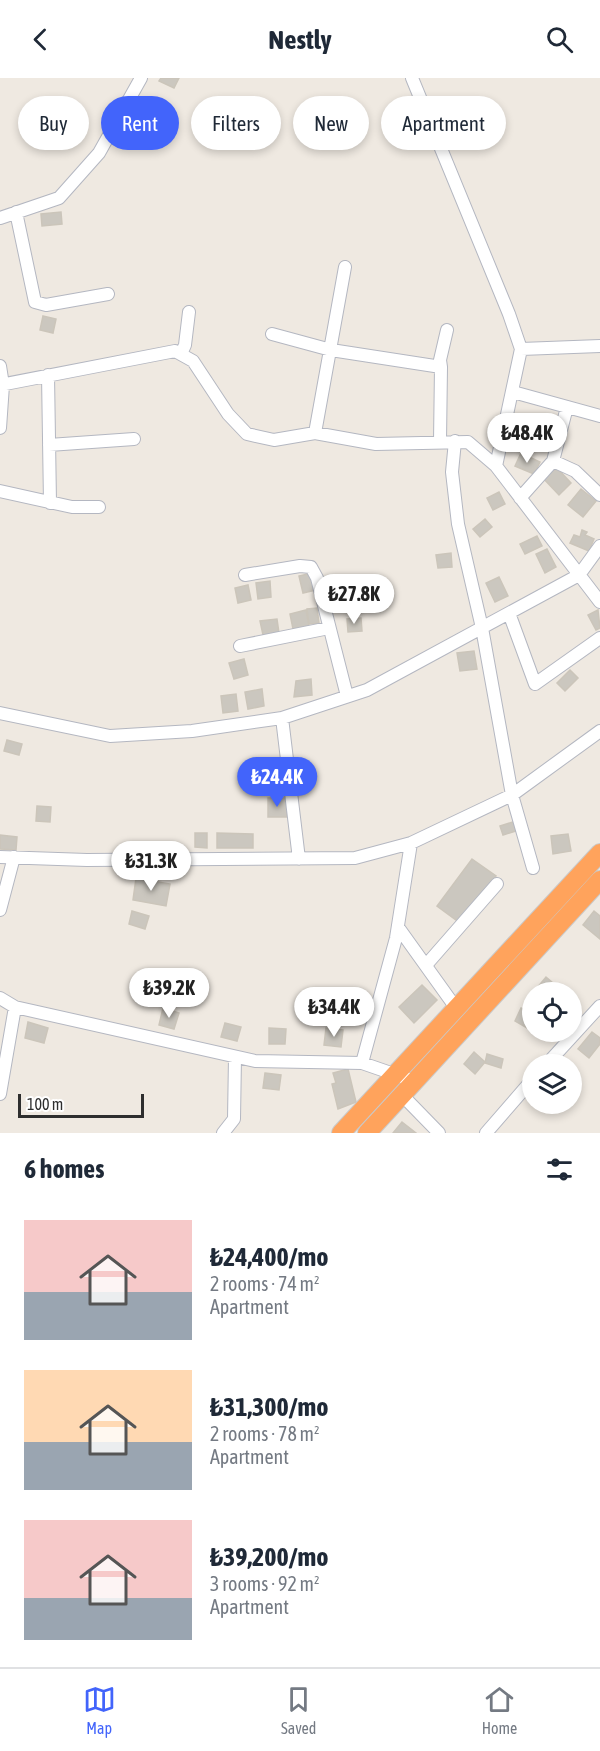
<!DOCTYPE html>
<html lang="en">
<head>
<meta charset="utf-8">
<style>
	:root { --surface:#fff; --page:#f6f6f7; --text:#1f2937; --muted:#747a83; --line:#e0e1e3; --accent:#4264fb }
	body { margin:0; font-family:"Asap Condensed",sans-serif; background:var(--page); color:var(--text); height:100vh; display:flex; flex-direction:column; font-size:22px; white-space:nowrap }
	* { box-sizing:border-box; margin:0 }
	p { font-size:20px; color:var(--muted) }
	.icon { flex:none; width:33px; height:33px; fill:none; stroke:currentColor; stroke-width:2; stroke-linecap:round; stroke-linejoin:round }
	.map { position:relative; height:1055px; overflow:hidden }
	.sheet { display:flex; flex-direction:column; background:var(--surface); flex:1 }
	.sheet>* { flex:none }
	.banner { position:absolute; left:18px; top:18px; width:564px; height:54px; display:flex; gap:12px }
	.buttons { position:absolute; left:522px; top:904px; display:grid; gap:12px }
	.buttons a { display:grid; place-items:center; width:60px; height:60px; border-radius:50%; background:var(--surface); box-shadow:0 3px 9px #0003; font-size:30px }
	.scale { position:absolute; left:18px; bottom:15px; width:126px; box-sizing:border-box; padding-left:6px; border:3px solid #2e2e2e; border-top:0; font-size:16px; line-height:21px; white-space:nowrap; color:#2e2e2e; -webkit-text-stroke:4px #fff; paint-order:stroke }
	.price { position:absolute; translate:-50% -51px; padding:0 14px; border-radius:21px; background:#fff; color:#222; font-size:20px; line-height:39px; filter:drop-shadow(0 2px 3px #0008) }
	.price::after { content:''; position:absolute; left:50%; top:36px; width:18px; height:14px; margin-left:-9px; background:inherit; clip-path:polygon(0 0,100% 0,50% 100%) }
	.price.active { background:var(--accent); color:#fff }
	ul { padding:0; list-style:none }
	li { display:flex; align-items:center; gap:18px; height:150px; padding:0 24px }
	li span { display:grid; place-items:center; flex:none; width:168px; height:120px; border-radius:0px; color:#555 }
	li>.icon { margin-inline-start:auto }
	span .icon { width:72px; height:72px; fill:#fffc; stroke-width:1 }
	li b { font-size:26px }
	h2 { display:flex; justify-content:space-between; align-items:center; height:72px; padding:0 24px; font-size:26px }
	.pill { padding:0 21px; border-radius:27px; background:var(--surface); box-shadow:0 3px 9px #0003; font-size:21px; line-height:54px }
	.pill.active { background:var(--accent); color:#fff }
	header { display:flex; justify-content:space-between; align-items:center; height:78px; padding:0 24px; background:var(--surface); font-size:27px; font-weight:700 }
	.menu { display:flex; justify-content:space-around; align-items:center; height:84px; border-top:2px solid var(--line); background:var(--surface); font-size:16px; color:var(--muted) }
	.menu a { display:grid; justify-items:center; gap:3px }
	.menu .active { color:var(--accent) }
	.map>svg:first-child { display:block }
</style>
</head>
<body>
<header><svg class="icon" aria-label="back" viewBox="0 0 24 24"><path d="M15 5l-7 7 7 7"/></svg>Nestly<svg class="icon" aria-label="search" viewBox="0 0 24 24"><circle cx="10" cy="10" r="6"/><path d="M15 15l6 6"/></svg></header>
<div class="map">
<svg width="600" height="1055" viewBox="0 0 600 1055">
	<rect width="100%" height="100%" fill="#efe9e1"/>
	<path fill="#cbc7bf" stroke="#cbc5ba" stroke-width="1.5" d="M161 0H179L174 10 159 3Z
		M61 134 62 146 42 148 41 136Z
		M43 238 56 241 53 255 40 252Z
		M521 375 540 384 534 396 515 388Z
		M557 390 571 405 559 417 543 400Z
		M581 411 596 423 583 439 568 427Z
		M499 414 505 426 493 432 487 420Z
		M485 441 492 449 480 459 473 451Z
		M582 452 587 454 585 457 594 461 589 473 570 465 574 457 580 459Z
		M537 458 542 468 525 476 520 466Z
		M547 471 556 489 545 495 536 476Z
		M451 475 452 489 438 490 436 477Z
		M312 495 316 512 303 515 299 498Z
		M499 499 508 518 495 524 486 505Z
		M270 503 271 519 258 521 256 505Z
		M248 507 251 522 238 525 235 510Z
		M317 530 319 545 309 546 307 531Z
		M306 532 309 548 293 551 290 536Z
		M598 532 600 550 596 552 588 537Z
		M361 540 362 553 348 554 347 541Z
		M277 541 279 555 263 557 260 543Z
		M474 573 477 591 460 593 457 575Z
		M244 581 248 597 234 601 229 585Z
		M570 592 578 600 565 613 557 605Z
		M311 601 312 617 294 619 296 603Z
		M262 611 264 628 248 631 245 614Z
		M236 616 238 633 223 635 221 618Z
		M7 662 22 666 19 677 4 673Z
		M268 720H287V739H268Z
		M37 728 51 729 50 744 36 743Z
		M516 743 519 752 503 757 500 748Z
		M195 755H207V770L195 769Z
		M217 755 253 756V770H217Z
		M568 756 571 773 553 776 551 758Z
		M0 757 17 759 16 772 0 771Z
		M472 781 496 798 460 845 437 828Z
		M136 800 170 806 166 828 133 822Z
		M132 833 149 838 145 851 129 846Z
		M594 833 600 838V861L583 847Z
		M546 899 559 910 555 915 532 916Z
		M422 907 437 922 414 945 399 929Z
		M163 930 179 935 174 951 159 947Z
		M521 930 532 936 529 951 515 943Z
		M28 944 48 950 44 965 25 960Z
		M225 945 241 949 237 963 221 959Z
		M269 950 286 951 285 966H269Z
		M326 950 343 952 341 969 324 967Z
		M592 954 600 960V966L589 980 578 971Z
		M474 974 485 984 475 996 464 986Z
		M487 976 503 981 501 990 485 985Z
		M348 991 356 1024 338 1031 332 1006 336 1005 333 995Z
		M265 995 281 997 279 1012 263 1010Z
		M402 1044 416 1055H393Z"/>
	<g fill="none" stroke-linecap="round" stroke-linejoin="round">
		<g stroke="#b4b7c1" stroke-width="14">
			<path id="minor" d="M412 0 509 236 521 271 496 388
				M16 134 35 224 46 227 108 216
				M0 140 59 120 99 75 141 0
				M272 256 331 272 441 289 440 363
				M521 271 600 268
				M181 276 185 267 189 234
				M0 288 3 307 0 350
				M441 289 440 282 447 252
				M48 297 50 425
				M0 307 175 273 193 283 228 336 247 356 274 362 315 355 376 366 468 364 496 388 600 524
				M513 314 600 338
				M315 355 345 189
				M455 363 452 394 458 446 482 550 512 717 533 790
				M49 367 134 361
				M553 383 575 393 600 417
				M0 413 72 429H99
				M520 420 553 383 567 329
				M245 497 300 488 311 489 317 500 347 618
				M509 535 535 606 600 560
				M240 568 329 550
				M0 635 110 658 192 653 282 640 367 612 579 497 600 468
				M282 640 299 781
				M0 779 87 782 355 780 411 765 512 717 600 653
				M0 832 14 779
				M398 849 456 930
				M427 886 497 806
				M0 920 15 929 255 983 362 985 414 1003
				M362 985 396 860 411 765
				M546 987 600 928
				M0 1016 15 929
				M402 1017 439 1055
				M223 1055 234 1041 235 979
				M486 1055 532 1002"/>
		</g>
		<g stroke="#c9c9c9" stroke-width="20">
			<path id="highway" d="M341 1055 600 775
				M367 1055 600 802"/>
		</g>
		<use href="#minor" stroke="#fff" stroke-width="12"/>
		<use href="#highway" stroke="#ffa35c" stroke-width="18"/>
	</g>
</svg>
<div class="buttons">
<a><svg class="icon" aria-label="locate" viewBox="0 0 24 24"><circle cx="12" cy="12" r="6"/><path d="M12 2v4M12 18v4M2 12h4M18 12h4"/></svg></a>
<a><svg class="icon" aria-label="layers" viewBox="0 0 24 24"><path d="M12 4l9 5-9 5-9-5zM3 14l9 5 9-5"/></svg></a>
</div>
<div class="scale">100 m</div>
<b class="price" style="left:527px;top:386px">₺48.4K</b>
<b class="price" style="left:354px;top:547px">₺27.8K</b>
<b class="price active" style="left:277px;top:730px">₺24.4K</b>
<b class="price" style="left:151px;top:814px">₺31.3K</b>
<b class="price" style="left:169px;top:941px">₺39.2K</b>
<b class="price" style="left:334px;top:960px">₺34.4K</b>
<div class="banner">
<a class="pill">Buy</a>
<a class="pill active">Rent</a>
<a class="pill">Filters</a>
<a class="pill">New</a>
<a class="pill">Apartment</a>
</div>
</div>
<section class="sheet">
<h2>6 homes<svg class="icon" aria-label="filters" viewBox="0 0 24 24"><path d="M4 7h16M4 17h16"/><circle cx="9" cy="7" r="2"/><circle cx="15" cy="17" r="2"/></svg></h2>
<ul>
<li><span style="background:linear-gradient(#f6c9c9 60%,#9aa5b1 0)"><svg class="icon" aria-label="home" viewBox="0 0 24 24"><path d="M3 11l9-7 9 7M6 9v11h12V9"/></svg></span><div><b>₺24,400/mo</b><p>2 rooms · 74 m²</p><p>Apartment</p></div></li>
<li><span style="background:linear-gradient(#ffd9b3 60%,#9aa5b1 0)"><svg class="icon" aria-label="home" viewBox="0 0 24 24"><path d="M3 11l9-7 9 7M6 9v11h12V9"/></svg></span><div><b>₺31,300/mo</b><p>2 rooms · 78 m²</p><p>Apartment</p></div></li>
<li><span style="background:linear-gradient(#f6c9c9 65%,#9aa5b1 0)"><svg class="icon" aria-label="home" viewBox="0 0 24 24"><path d="M3 11l9-7 9 7M6 9v11h12V9"/></svg></span><div><b>₺39,200/mo</b><p>3 rooms · 92 m²</p><p>Apartment</p></div></li>
</ul>
</section>
<nav class="menu">
<a class="active"><svg class="icon" aria-label="map" viewBox="0 0 24 24"><path d="M3 6l6-2 6 2 6-2v14l-6 2-6-2-6 2zM9 4v14M15 6v14"/></svg>Map</a>
<a><svg class="icon" aria-label="saved" viewBox="0 0 24 24"><path d="M7 4h10v16l-5-4-5 4z"/></svg>Saved</a>
<a><svg class="icon" aria-label="home" viewBox="0 0 24 24"><path d="M3 11l9-7 9 7M6 9v11h12V9"/></svg>Home</a>
</nav>
</body>
</html>
